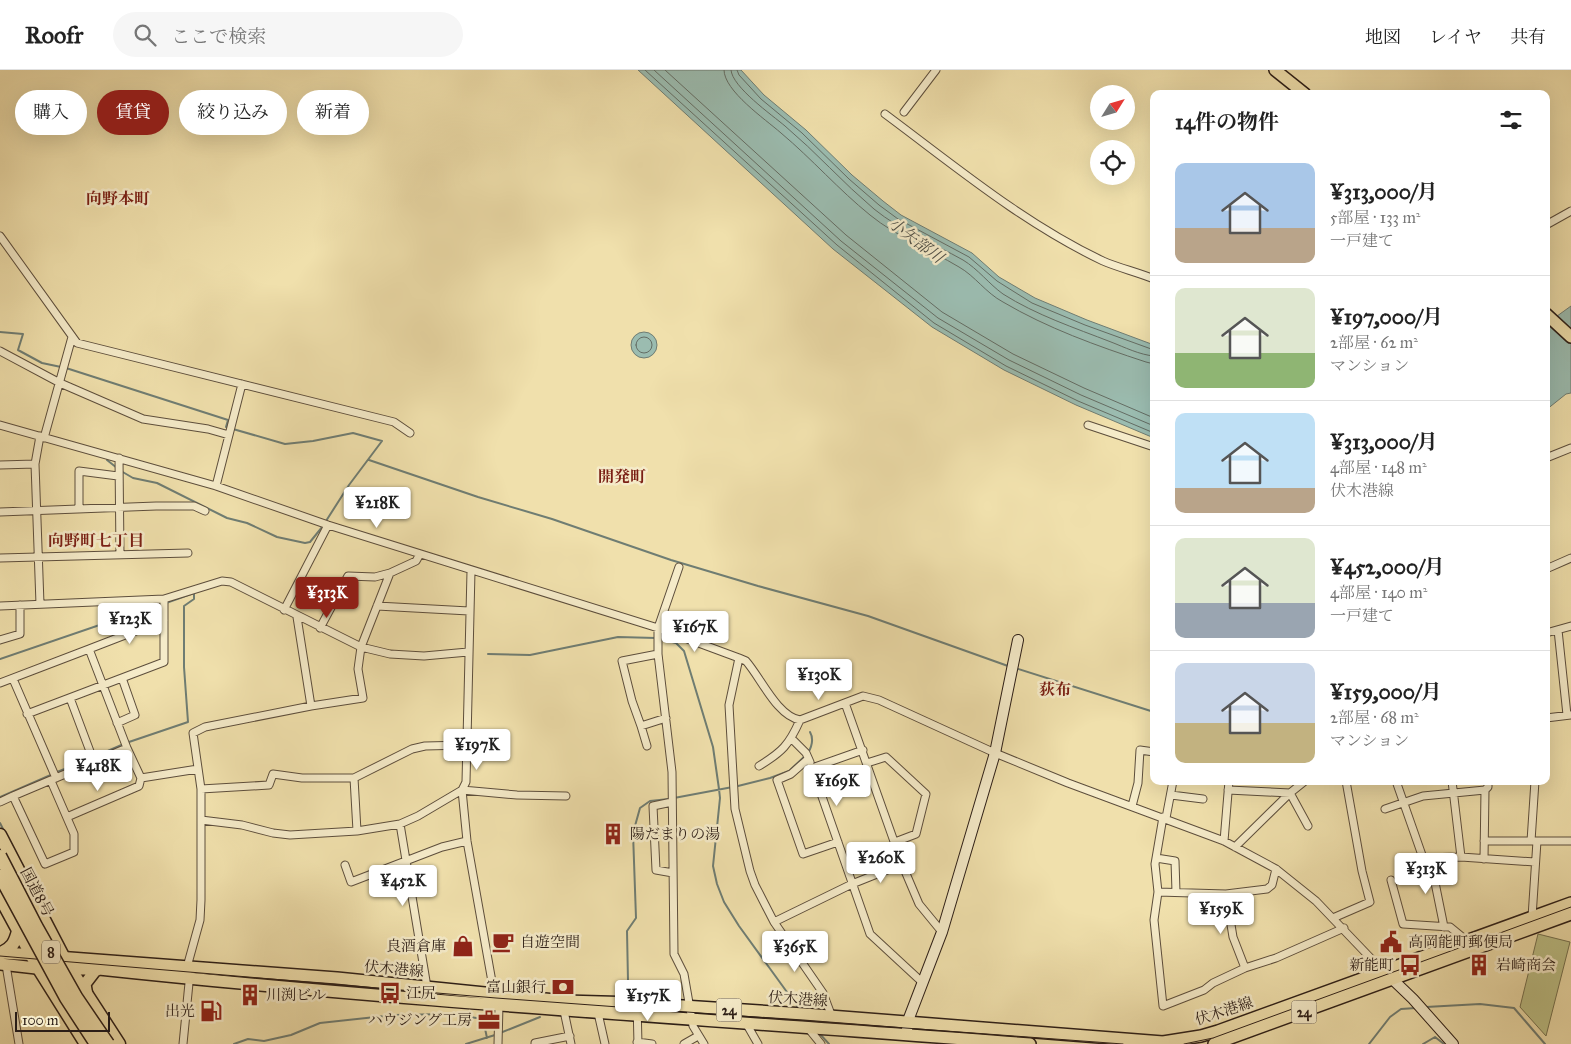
<!DOCTYPE html>
<html lang="ja">
<head>
<meta charset="utf-8">
<style>
	:root { --surface:#fff; --page:#f6f6f6; --text:#222; --muted:#767676; --line:#e0e0e0; --accent:#8f2418 }
	body { margin:0; font-family:"IM FELL Great Primer","Noto Serif JP",serif; background:var(--page); color:var(--text); height:100vh; display:flex; flex-direction:column; font-size:19px; white-space:nowrap }
	* { box-sizing:border-box; margin:0 }
	p { font-size:16px; color:var(--muted) }
	.icon { flex:none; width:28px; height:28px; fill:none; stroke:currentColor; stroke-width:2; stroke-linecap:round; stroke-linejoin:round }
	.map { position:relative; flex:1; overflow:hidden }
	.side { position:absolute; left:1150px; top:20px; width:400px; height:695px; display:flex; flex-direction:column; background:var(--surface); border-radius:10px; box-shadow:0 5px 20px #0002 }
	.side>* { flex:none }
	.hud { position:absolute; left:15px; top:20px; width:475px; height:45px; display:flex; gap:10px }
	.needle { width:32px; rotate:53deg }
	.fabs { position:absolute; left:1090px; top:15px; display:grid; gap:10px }
	.fabs a { display:grid; place-items:center; width:45px; height:45px; border-radius:50%; background:var(--surface); box-shadow:0 5px 20px #0002; font-size:25px }
	.scale { position:absolute; left:15px; bottom:12px; width:95px; box-sizing:border-box; padding-left:5px; border:2px solid #2c1e17; border-top:0; font-size:14px; line-height:18px; white-space:nowrap; color:#2c1e17; -webkit-text-stroke:4px #f5ebc9; paint-order:stroke }
	.price { position:absolute; translate:-50% -42px; padding:0 11px; border-radius:5px; background:#fff; color:#222; font-size:16px; line-height:32px; filter:drop-shadow(0 1px 2px #0008) }
	.price::after { content:''; position:absolute; left:50%; top:30px; width:15px; height:11px; margin-left:-8px; background:inherit; clip-path:polygon(0 0,100% 0,50% 100%) }
	.price.on { background:var(--accent); color:#fff }
	ul { padding:0; list-style:none }
	li { display:flex; align-items:center; gap:15px; height:125px; padding:0 25px }
	li+li { border-top:1px solid var(--line) }
	li span { display:grid; place-items:center; flex:none; width:140px; height:100px; border-radius:10px; color:#555 }
	li>.icon { margin-inline-start:auto }
	span .icon { width:60px; height:60px; fill:#fffc; stroke-width:1 }
	li b { font-size:21px }
	h2 { display:flex; justify-content:space-between; align-items:center; height:60px; padding:0 25px; font-size:21px }
	.tag { padding:0 18px; border-radius:22px; background:var(--surface); box-shadow:0 5px 20px #0002; font-size:18px; line-height:45px }
	.tag.on { background:var(--accent); color:#fff }
	header { display:flex; align-items:center; gap:30px; box-sizing:border-box; height:70px; padding:0 25px; background:var(--surface); border-bottom:1px solid var(--line) }
	header strong { font-size:24px }
	nav { display:flex; gap:28px; margin-inline-start:auto; font-size:18px }
	.search { width:350px; height:45px; background:var(--page); display:flex; align-items:center; gap:12px; box-sizing:border-box; padding:0 18px; border-radius:28px; color:var(--muted); font-size:19px }
	.map>svg:first-child { display:block }
</style>
</head>
<body>
<header>
<strong>Roofr</strong>
<div class="search"><svg class="icon" aria-label="search" viewBox="0 0 24 24"><circle cx="10" cy="10" r="6"/><path d="M15 15l6 6"/></svg>ここで検索</div>
<nav><a>地図</a><a>レイヤ</a><a>共有</a></nav>
</header>
<div class="map">
<svg width="1571" height="974" viewBox="0 0 1571 974">
	<rect width="100%" height="100%" fill="#f0e0ac"/>
	<filter id="stains"><feTurbulence type="fractalNoise" baseFrequency=".004" numOctaves="4"/><feColorMatrix values="0 0 0 0 .2 0 0 0 0 .09 0 0 0 0 .02 0 0 0 .5 -.17"/></filter>
	<radialGradient id="worn" r=".72"><stop offset=".6" stop-color="#630" stop-opacity="0"/><stop offset="1" stop-color="#630" stop-opacity=".3"/></radialGradient>
	<path fill="#bdc187" stroke="#74704f" d="M1538 864 1570 872 1546 966 1520 937Z"/>
	<path fill="#9bbcb0" stroke="#6f7d73" d="M638 0H741L764 25 806 60 852 105 883 131 901 145 972 183 999 207 1035 228 1087 250 1154 275V368L1076 335 1004 300 932 257 833 179Z
		M1571 236V323L1566 324 1546 340V254Z
		M631 275a13 13 0 1 1 26 0a13 13 0 1 1-26 0Z"/>
	<g fill="none" stroke-linecap="round" stroke-linejoin="round">
		<path stroke="#646d64" stroke-width="1" d="M645 0 837 175 934 253 1006 296 1078 331 1154 363
			M654 0 841 171 938 248 1009 290 1081 325 1154 356
			M665 0 846 165 942 242 1013 284 1084 318 1154 348
			M724 0C724 21 765 49 781 63 812 89 839 120 870 145 897 167 929 179 959 197 975 206 986 223 1003 232 1047 258 1097 276 1146 292L1154 294
			M731 0C732 17 772 45 785 56 816 82 843 113 874 139 901 161 933 173 963 190 978 199 989 214 1003 224 1036 245 1075 258 1111 272 1124 277 1140 285 1154 286
			M737 0 739 5 761 29 802 63 849 109 879 135 898 149 969 187 997 211 1032 233 1085 255 1154 280
			M636 275a8 8 0 1 1 16 0a8 8 0 1 1-16 0Z"/>
		<path stroke="#6f7d73" stroke-width="2" d="M0 262 23 264 18 280 42 293 61 297
			M66 298 228 350 226 357 285 374 313 371 353 363 382 371 349 415 326 451
			M107 390 117 398
			M369 390 478 427 552 449 671 490 758 516 868 546 1008 596
			M121 401 133 408 157 413 227 448 247 453 277 467 305 473 310 472 323 456
			M166 533 194 523
			M661 569 676 573 684 581 713 677 719 719 720 728 713 796 717 814 724 832 739 856 800 940
			M488 584 530 585 618 567 656 568
			M0 589 161 534
			M1015 598 1154 642
			M808 683C812 676 814 669 810 662
			M94 687 126 673 188 652 184 597V536L194 529V523
			M57 702 90 689
			M0 727 53 704
			M674 728 738 716 770 708 789 701 805 686
			M0 753 4 761
			M628 911 627 861 636 848 633 763 640 738 650 731 669 729
			M1426 937 1480 934 1514 938 1545 974
			M500 963 540 947
			M819 963 829 974
			M234 974 248 969 264 971 291 965 320 953 394 945 450 944 483 949 487 968
			M466 974 495 965
			M1369 974 1390 947 1401 939 1416 938
			M1423 974 1435 967 1444 974"/>
		<g stroke="#5d4e3c" stroke-width="9">
			<path id="street" d="M904 42 936 0
				M885 44C955 96 1023 153 1103 191 1119 198 1137 202 1154 209
				M1546 155 1571 141
				M0 166 77 273 394 352 410 363
				M0 281 60 313 143 349 208 359 229 365
				M0 355 216 416 328 455 658 558 739 588 746 591C761 608 777 646 800 650L863 626 879 630 995 683 1068 713 1224 771 1276 799 1316 831 1383 901
				M1088 355 1154 377
				M40 366 35 394 40 534
				M44 368 72 267
				M119 388 120 484
				M1546 388 1571 378
				M0 395 35 394
				M216 416 242 314
				M79 439V401L118 406
				M0 442 156 436H194L205 441
				M0 488 188 483
				M679 497 658 558V584L672 702 674 884 684 904 693 956 704 974
				M1546 499 1571 488
				M0 536 164 529 222 511 231 512 361 577 390 584 424 586 468 582
				M377 536 469 541
				M284 540 328 455
				M297 547 311 636
				M320 558 348 506 375 507 390 503
				M1558 560 1567 645
				M1546 563 1571 556
				M0 570 20 564V535
				M89 579 164 550
				M658 584 622 591 632 631 641 656 666 648
				M739 588 729 635 735 739 750 801 755 815 774 852 823 923 832 947
				M13 609 56 708
				M0 613 89 579 127 678
				M70 628 94 692
				M845 633 902 794 919 834 942 862
				M27 644 164 592V529
				M1546 648 1571 645
				M117 653 135 645 122 608
				M641 656 647 676
				M792 669 806 683 810 692
				M863 680 812 698 870 864 923 913
				M808 689 791 704 777 710 803 784 838 772
				M867 693 886 687 926 724 916 764 895 772
				M759 696C782 682 789 675 800 650
				M141 708 198 699
				M354 708 357 761
				M51 711 74 764V782L45 794 13 726 127 678 141 708 139 716 67 747
				M1396 711 1423 788 1461 787 1535 792
				M1452 711 1461 787
				M201 719 269 715 273 704 302 708H354L412 679 425 676 467 675
				M462 720 467 771 494 923 499 935 498 974
				M462 720 517 725 566 726
				M1228 720 1290 723 1308 756
				M1171 725 1203 729
				M0 732 13 726
				M672 732 653 736 656 800 673 803
				M1132 736 1138 713 1140 680 1154 682
				M1385 739 1423 726 1485 720
				M1166 748 1173 711
				M201 750 242 755 273 763 290 765 357 761 400 754 418 746 462 720 466 712 471 501
				M400 754 427 917
				M1224 771 1229 711
				M1484 771H1571
				M1531 771 1535 711
				M1235 777 1290 723 1305 711
				M1156 788 1175 791 1176 822
				M1430 788 1444 857
				M1484 789 1485 720 1488 717V711
				M345 795 351 812 442 777 467 771
				M1276 799 1272 815 1267 819 1226 824 1158 822 1154 850 1163 936 1204 920 1213 913 1245 898 1276 888 1344 858
				M1391 810 1403 854 1450 857 1461 866 1465 871
				M1158 822 1155 794 1163 747
				M1226 824 1233 867 1245 898
				M1532 847 1537 771
				M1333 848 1370 832 1362 801 1346 711
				M774 852 852 814 902 794
				M6 895 19 974
				M637 933 638 974
				M564 941 571 974
				M598 943 605 974
				M746 953 758 974
				M808 958 821 974
				M637 972 652 974
				M183 974 189 913 187 897 200 850 201 830V719L193 663 205 657 311 636 363 628 358 599 361 577 390 503 416 491 420 484
				M535 974V973L570 966
				M684 974 698 966"/>
		</g>
		<g stroke="#2c1e17" stroke-width="12">
			<path id="secondary" d="M1388 905 1413 929 1453 974
				M906 965 909 948 942 862 995 683 1018 570"/>
		</g>
		<g stroke="#2c1e17" stroke-width="14">
			<path id="primary" d="M1275 0 1305 24
				M1546 244 1571 267
				M0 883 39 885
				M57 887 337 908 565 931 637 933 804 944 1163 972 1201 966 1218 961 1571 833
				M0 894 45 899
				M64 899H99C408 932 719 950 1030 974
				M87 926 85 914 95 901 99 899
				M1214 974 1571 844"/>
		</g>
		<g stroke="#2c1e17" stroke-width="15">
			<path id="highway" d="M0 765 67 894 119 974
				M0 827 39 899 86 974
				M1 883C12 878 15 873 18 861"/>
		</g>
		<use href="#street" stroke="#f5ebc9" stroke-width="7"/>
		<use href="#secondary" stroke="#f5ebc9" stroke-width="10"/>
		<use href="#primary" stroke="#f0e0ac" stroke-width="11"/>
		<use href="#highway" stroke="#f0e0ac" stroke-width="12"/>
		<path stroke="#2c1e17" stroke-width="1" d="M0 886 496 928 1123 974
			M1184 974 1213 968 1571 837"/>
		<g stroke="#2c1e17" stroke-width="15" stroke-linecap="butt">
			<path id="highway-bridge" d="M0 786 36 856 76 927 108 974
				M0 806 66 928 96 974"/>
		</g>
		<use href="#highway-bridge" stroke="#f0e0ac" stroke-width="12"/>
	</g>
	<defs>
		<g id="building-bare" transform="scale(1.725)"><path d="M-4-6H4V6H1V3H-1V6H-4ZM-2.5-4.3h1.7v1.8h-1.7ZM.8-4.3h1.7v1.8H.8ZM-2.5-1h1.7V.8h-1.7ZM.8-1h1.7V.8H.8Z" fill="#8f2418" stroke="#f5ebc9" stroke-width="2.5" paint-order="stroke"/></g>
		<g id="cafe-bare" transform="scale(1.725)"><path d="M-5.5-4.5H6V0H3Q3 3.5 0 3.5H-2.5Q-5.5 3.5-5.5 0ZM3-3.2v2h1.7v-2ZM-6 4.5H4V6H-6Z" fill="#8f2418" stroke="#f5ebc9" stroke-width="2.5" paint-order="stroke"/></g>
		<g id="civic-bare" transform="scale(1.725)"><path d="M-.6-6.5H3V-4.5H.6V-3L4-1V1h2V6H-6V1h2V-1L-.6-3ZM-1.2 2.5V6h2.4V2.5Z" fill="#8f2418" stroke="#f5ebc9" stroke-width="2.5" paint-order="stroke"/></g>
		<g id="shop-bare" transform="scale(1.725)"><path d="M-5-2.5h2.3a2.7 3.5 0 0 1 5.4 0H5L5.5 6h-11ZM-1.5-2.5h3a1.5 2.3 0 0 0-3 0Z" fill="#8f2418" stroke="#f5ebc9" stroke-width="2.5" paint-order="stroke"/></g>
		<g id="bus-bare" transform="scale(1.725)"><path d="M-5-6H5V4H4V6H2V4H-2V6H-4V4H-5ZM-3.5-4V0h7V-4ZM-3.5 1.2v1.5H-2V1.2ZM2 1.2v1.5H3.5V1.2Z" fill="#8f2418" stroke="#f5ebc9" stroke-width="2.5" paint-order="stroke"/></g>
		<g id="bank-bare" transform="scale(1.725)"><path d="M-6-4H6V4H-6ZM0-2.3a2.3 2.3 0 1 0 0 4.6a2.3 2.3 0 1 0 0-4.6Z" fill="#8f2418" stroke="#f5ebc9" stroke-width="2.5" paint-order="stroke"/></g>
		<g id="fuel-bare" transform="scale(1.725)"><path d="M-5.5-6h7V0h2V4h1.3V-2.5L3-4.5l.8-.8L6-3V5H2.5V1h-1V6h-7ZM-4.2-4.7v3.2H.2V-4.7Z" fill="#8f2418" stroke="#f5ebc9" stroke-width="2.5" paint-order="stroke"/></g>
		<g id="office-bare" transform="scale(1.725)"><path d="M-6-3h4V-5.5h4V-3h4V5H-6ZM-1-4.5V-3h2v-1.5ZM-6 0V1H6V0Z" fill="#8f2418" stroke="#f5ebc9" stroke-width="2.5" paint-order="stroke"/></g>
	</defs>
	<g fill-rule="evenodd">
		<use href="#building-bare" x="613" y="764"/>
		<use href="#cafe-bare" x="503" y="872"/>
		<use href="#civic-bare" x="1391" y="872"/>
		<use href="#shop-bare" x="463" y="876"/>
		<use href="#bus-bare" x="1410" y="895"/>
		<use href="#building-bare" x="1479" y="895"/>
		<use href="#bank-bare" x="563" y="917"/>
		<use href="#bus-bare" x="390" y="923"/>
		<use href="#building-bare" x="250" y="925"/>
		<use href="#fuel-bare" x="211" y="941"/>
		<use href="#office-bare" x="489" y="950"/>
	</g>
	<g text-anchor="middle" dominant-baseline="central" stroke-width="5" stroke-linejoin="round" paint-order="stroke">
		<g fill="#f5ebc9" stroke="#685c4c" stroke-width="1">
			<rect x="42" y="870.5" width="18" height="23" rx="4"/>
			<rect x="716.5" y="928.5" width="25" height="23" rx="4"/>
			<rect x="1291.5" y="930.5" width="25" height="23" rx="4"/>
		</g>
		<g font-size="14" font-weight="bold" fill="#2c1e17">
			<text x="51" y="882">8</text>
			<text x="729" y="940">24</text>
			<text x="1304" y="942">24</text>
		</g>
		<g font-size="15" fill="#2c1e17" stroke="#f5ebc9" text-anchor="start">
			<text x="630" y="764">陽だまりの湯</text>
			<text x="520" y="872">自遊空間</text>
			<text x="1408" y="872">高岡能町郵便局</text>
			<text x="446" y="876" text-anchor="end">良酒倉庫</text>
			<text x="1394" y="895" text-anchor="end">新能町</text>
			<text x="1496" y="895">岩崎商会</text>
			<text x="546" y="917" text-anchor="end">富山銀行</text>
			<text x="406" y="923">江尻</text>
			<text x="266" y="925">川渕ビル</text>
			<text x="195" y="941" text-anchor="end">出光</text>
			<text x="472" y="950" text-anchor="end">ハウジング工房</text>
		</g>
		<g font-size="15" fill="#2c1e17" stroke="#f5ebc9">
			<text transform="translate(37 822) rotate(62)">国道8号</text>
			<text transform="translate(394 899) rotate(5)">伏木港線</text>
			<text transform="translate(798 929) rotate(4)">伏木港線</text>
			<text transform="translate(1224 941) rotate(-18)">伏木港線</text>
		</g>
		<g font-size="16" font-weight="bold" fill="#7a1f14" stroke="#f5ebc9">
			<text x="118" y="128">向野本町</text>
			<text x="622" y="406">開発町</text>
			<text x="96" y="470">向野町七丁目</text>
			<text x="1055" y="619">荻布</text>
		</g>
		<g font-size="16" font-style="italic" fill="#4d4d45" stroke="#f5ebc9">
			<text transform="translate(916 170) rotate(37)">小矢部川</text>
		</g>
	</g>
	<rect width="100%" height="100%" filter="url(#stains)"/>
	<rect width="100%" height="100%" fill="url(#worn)"/>
</svg>
<div class="fabs">
<a><svg class="needle" viewBox="-14 -14 28 28"><path d="M0-13l5 13h-10z" fill="#e53935"/><path d="M0 13l5-13h-10z" fill="#767676"/></svg></a>
<a><svg class="icon" aria-label="locate" viewBox="0 0 24 24"><circle cx="12" cy="12" r="6"/><path d="M12 2v4M12 18v4M2 12h4M18 12h4"/></svg></a>
</div>
<div class="scale">100 m</div>
<b class="price" style="left:377px;top:459px">¥218K</b>
<b class="price on" style="left:327px;top:549px">¥313K</b>
<b class="price" style="left:130px;top:575px">¥123K</b>
<b class="price" style="left:695px;top:583px">¥167K</b>
<b class="price" style="left:819px;top:631px">¥130K</b>
<b class="price" style="left:477px;top:701px">¥197K</b>
<b class="price" style="left:98px;top:722px">¥418K</b>
<b class="price" style="left:837px;top:737px">¥169K</b>
<b class="price" style="left:881px;top:814px">¥260K</b>
<b class="price" style="left:1426px;top:825px">¥313K</b>
<b class="price" style="left:403px;top:837px">¥452K</b>
<b class="price" style="left:1221px;top:865px">¥159K</b>
<b class="price" style="left:795px;top:903px">¥365K</b>
<b class="price" style="left:648px;top:952px">¥157K</b>
<div class="hud">
<a class="tag">購入</a>
<a class="tag on">賃貸</a>
<a class="tag">絞り込み</a>
<a class="tag">新着</a>
</div>
<section class="side">
<h2>14件の物件<svg class="icon" aria-label="filters" viewBox="0 0 24 24"><path d="M4 7h16M4 17h16"/><circle cx="9" cy="7" r="2"/><circle cx="15" cy="17" r="2"/></svg></h2>
<ul>
<li><span style="background:linear-gradient(#a9c7e8 65%,#b9a48a 0)"><svg class="icon" aria-label="home" viewBox="0 0 24 24"><path d="M3 11l9-7 9 7M6 9v11h12V9"/></svg></span><div><b>¥313,000/月</b><p>5部屋 · 133 m²</p><p>一戸建て</p></div></li>
<li><span style="background:linear-gradient(#dfe7d0 65%,#8fb573 0)"><svg class="icon" aria-label="home" viewBox="0 0 24 24"><path d="M3 11l9-7 9 7M6 9v11h12V9"/></svg></span><div><b>¥197,000/月</b><p>2部屋 · 62 m²</p><p>マンション</p></div></li>
<li><span style="background:linear-gradient(#bfe0f5 75%,#b9a48a 0)"><svg class="icon" aria-label="home" viewBox="0 0 24 24"><path d="M3 11l9-7 9 7M6 9v11h12V9"/></svg></span><div><b>¥313,000/月</b><p>4部屋 · 148 m²</p><p>伏木港線</p></div></li>
<li><span style="background:linear-gradient(#dfe7d0 65%,#9aa5b1 0)"><svg class="icon" aria-label="home" viewBox="0 0 24 24"><path d="M3 11l9-7 9 7M6 9v11h12V9"/></svg></span><div><b>¥452,000/月</b><p>4部屋 · 140 m²</p><p>一戸建て</p></div></li>
<li><span style="background:linear-gradient(#c9d6e8 60%,#c2b280 0)"><svg class="icon" aria-label="home" viewBox="0 0 24 24"><path d="M3 11l9-7 9 7M6 9v11h12V9"/></svg></span><div><b>¥159,000/月</b><p>2部屋 · 68 m²</p><p>マンション</p></div></li>
</ul>
</section>
</div>
</body>
</html>
